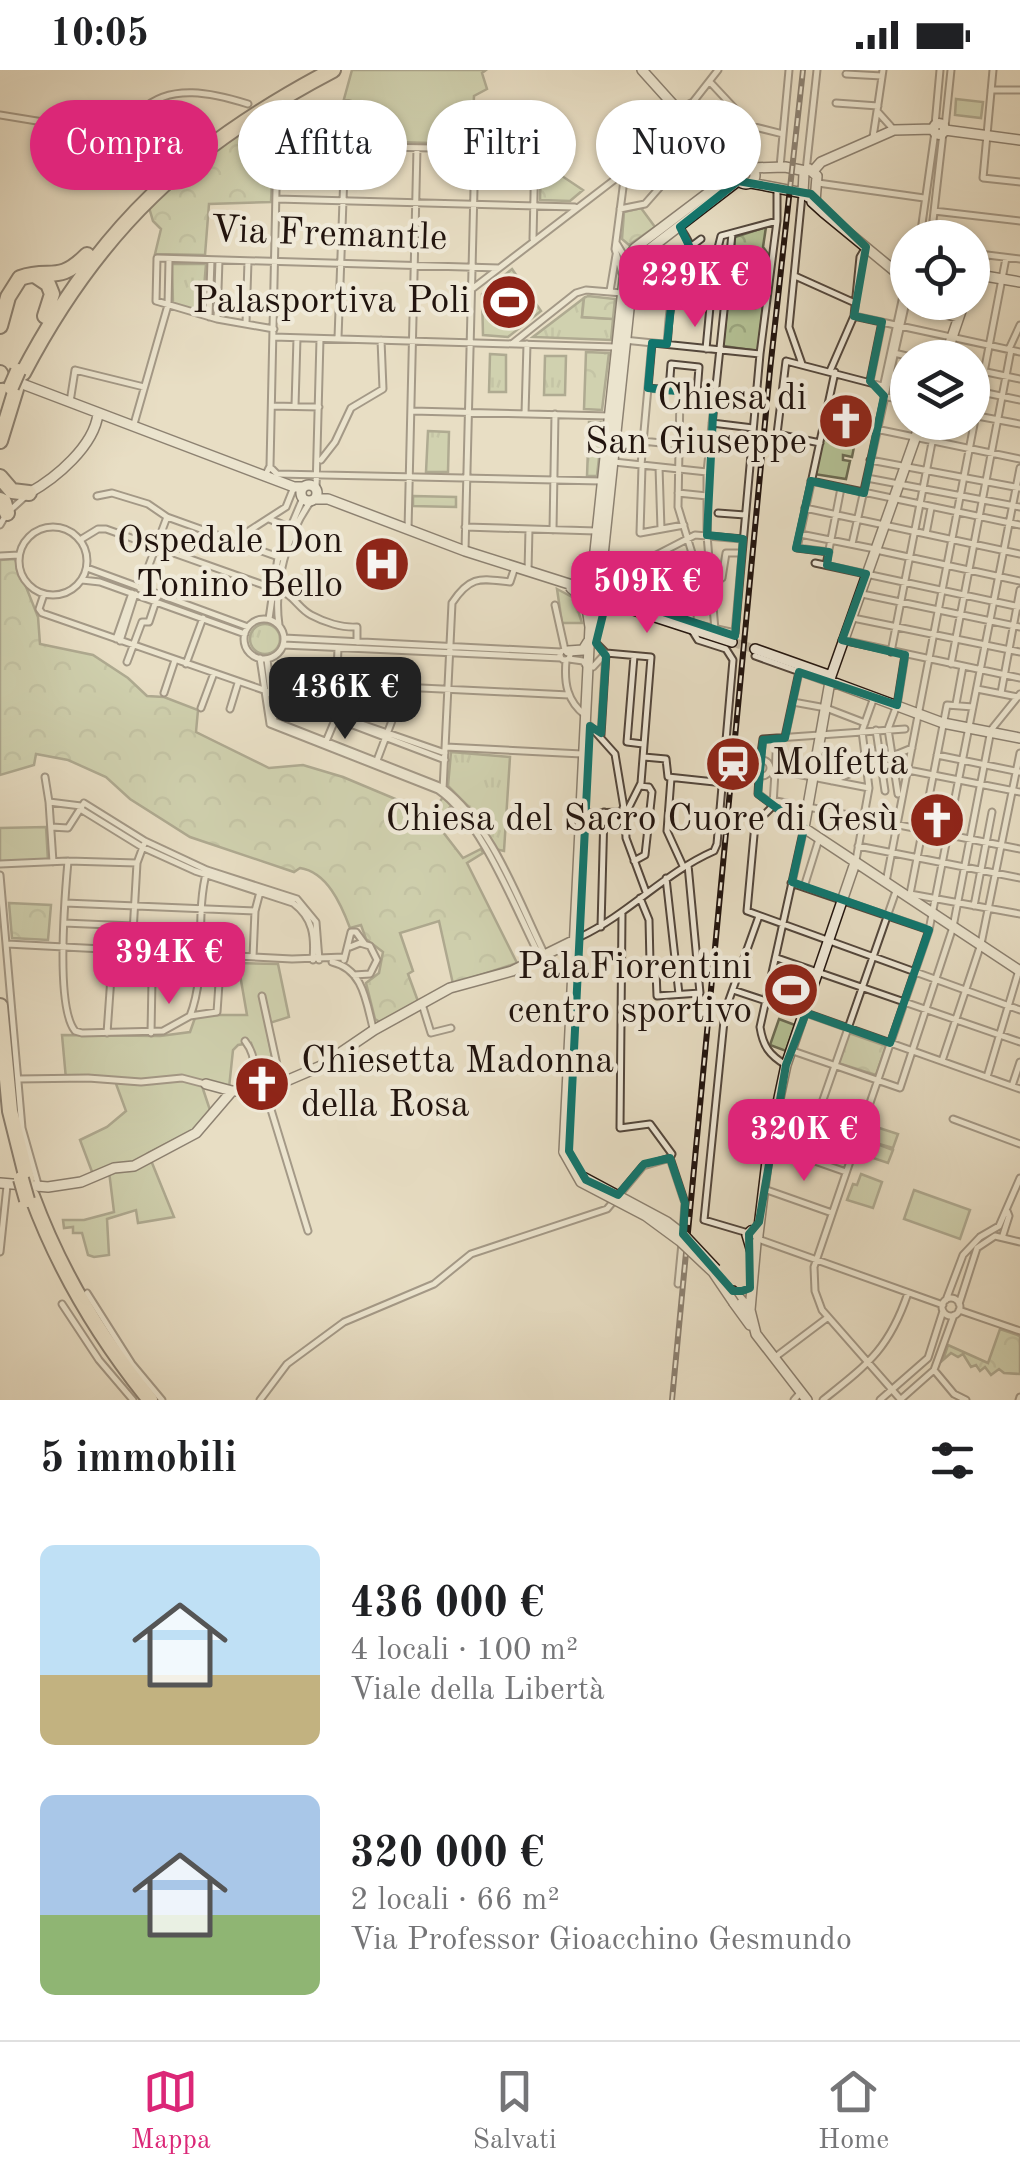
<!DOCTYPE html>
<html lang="it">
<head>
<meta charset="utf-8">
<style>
	:root { --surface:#fff; --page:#f6f6f6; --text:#202124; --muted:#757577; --line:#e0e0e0; --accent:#db2777 }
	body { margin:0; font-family:"Old Standard TT",serif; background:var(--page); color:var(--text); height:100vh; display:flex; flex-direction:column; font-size:38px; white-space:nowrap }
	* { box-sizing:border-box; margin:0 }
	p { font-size:32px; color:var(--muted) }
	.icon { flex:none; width:55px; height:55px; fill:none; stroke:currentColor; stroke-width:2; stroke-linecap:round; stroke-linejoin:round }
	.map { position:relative; height:1330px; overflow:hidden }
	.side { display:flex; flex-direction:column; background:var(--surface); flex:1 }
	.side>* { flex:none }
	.banner { position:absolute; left:30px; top:30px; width:960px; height:90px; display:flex; gap:20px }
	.fabs { position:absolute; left:890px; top:150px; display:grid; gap:20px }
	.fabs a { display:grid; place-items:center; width:100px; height:100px; border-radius:50%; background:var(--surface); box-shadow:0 2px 8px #0004; font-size:50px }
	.price { position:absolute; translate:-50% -85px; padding:0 22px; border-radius:20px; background:var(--accent); color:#fff; font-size:32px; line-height:65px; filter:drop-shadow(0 2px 5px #0008) }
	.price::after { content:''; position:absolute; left:50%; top:60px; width:30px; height:22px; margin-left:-15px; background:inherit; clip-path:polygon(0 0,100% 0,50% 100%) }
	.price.selected { background:#222; color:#fff }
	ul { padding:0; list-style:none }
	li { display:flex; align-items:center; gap:30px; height:250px; padding:0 40px }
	li span { display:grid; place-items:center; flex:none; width:280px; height:200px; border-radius:15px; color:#555 }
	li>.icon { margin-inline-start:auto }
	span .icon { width:120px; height:120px; fill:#fffc; stroke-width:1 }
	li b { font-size:42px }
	h2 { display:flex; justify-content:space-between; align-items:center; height:120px; padding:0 40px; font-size:42px }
	.tag { padding:0 35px; border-radius:45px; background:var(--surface); box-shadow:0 2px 8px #0004; font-size:35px; line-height:90px }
	.tag.selected { background:var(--accent); color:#fff }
	.status { display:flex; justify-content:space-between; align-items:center; height:70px; padding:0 50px; background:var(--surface); direction:ltr }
	.status svg { height:28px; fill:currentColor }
	.menu { display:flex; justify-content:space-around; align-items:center; height:140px; border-top:2px solid var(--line); background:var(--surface); font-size:28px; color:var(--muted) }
	.menu a { display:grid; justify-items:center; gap:5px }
	.menu .selected { color:var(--accent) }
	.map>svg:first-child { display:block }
</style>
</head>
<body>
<div class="status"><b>10:05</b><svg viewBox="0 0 49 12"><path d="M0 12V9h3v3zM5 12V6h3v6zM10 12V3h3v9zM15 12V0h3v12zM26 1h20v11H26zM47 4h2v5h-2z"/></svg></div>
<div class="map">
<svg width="1020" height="1330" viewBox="0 0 1020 1330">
	<defs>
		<pattern id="grass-tufts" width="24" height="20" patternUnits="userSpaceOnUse" patternTransform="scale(2.5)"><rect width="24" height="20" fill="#b4c195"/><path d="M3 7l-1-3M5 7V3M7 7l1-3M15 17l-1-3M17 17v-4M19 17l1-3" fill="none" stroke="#9aa57f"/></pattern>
		<pattern id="park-crowns" width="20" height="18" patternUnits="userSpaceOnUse" patternTransform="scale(2.5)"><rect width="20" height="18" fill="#b4c195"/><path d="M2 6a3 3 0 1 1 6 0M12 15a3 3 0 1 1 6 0" fill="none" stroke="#9aa57f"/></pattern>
	</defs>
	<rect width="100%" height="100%" fill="#e8dec4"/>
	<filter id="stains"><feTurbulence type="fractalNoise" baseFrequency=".002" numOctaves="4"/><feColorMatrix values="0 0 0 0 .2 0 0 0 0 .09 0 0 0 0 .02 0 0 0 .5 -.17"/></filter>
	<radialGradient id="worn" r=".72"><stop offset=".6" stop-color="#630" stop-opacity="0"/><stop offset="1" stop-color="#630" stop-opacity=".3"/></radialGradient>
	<path fill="url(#grass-tufts)" stroke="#6a6a52" stroke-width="2.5" d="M172 194H206L202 242 173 234Z
		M584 228 582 247 613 249 611 270 533 267Z
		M490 284 506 285V322H489Z
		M545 286H566L565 325H544Z
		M589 352H603L597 406H587Z
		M428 361 449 362 448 402H426Z
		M413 426 456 427V437L413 436Z
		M557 519 574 528 582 553H562Z
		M250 569a15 15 0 1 1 30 0a15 15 0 1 1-30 0Z
		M451 682 510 687 504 781 495 779 473 741 448 716Z"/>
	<path fill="url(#park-crowns)" stroke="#6a6a52" stroke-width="2.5" d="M273 37 269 47 285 50 281 69 274 70 271 132 209 134 205 185 155 184 161 159 153 151 148 134 170 112Z
		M541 92 583 120 570 131 540 130Z
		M641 138 655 157 629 175 622 169 624 142Z
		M766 157 763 177 769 185 758 281 723 276 735 167Z
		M588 226 615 229 613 249 582 247 584 228Z
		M586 282 609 283 602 340 584 339Z
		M15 489 38 547 40 574 93 585 128 608 147 626 164 627 198 640 196 662 269 698 303 695 343 707 431 744 443 727 452 735 436 753 463 788 481 779 483 783 467 793 517 893 453 914 439 851 400 863 413 901 408 904 419 934 381 953 375 949 366 913 379 903 383 882 366 869 361 855 350 858C341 834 327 802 300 798L294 802 190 767 130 729 106 707 68 690 36 684 34 695 0 705V490Z
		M9 833 51 835 48 870 12 868Z
		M849 963 886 976 876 1005 838 993Z
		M1000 1259 1020 1266V1304L1004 1303 999 1299 991 1305 985 1297 980 1301 976 1295 971 1297 963 1284 958 1287 951 1283 943 1290 948 1275 988 1293Z"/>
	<path fill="#b4c195" stroke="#6a6a52" stroke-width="2.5" d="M352 0H486L482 3 487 19 474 26 472 74 391 72C384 57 374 56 366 35L344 29Z
		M956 29 983 32 981 48 955 45Z
		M512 199 541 241 508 267 483 265 482 224Z
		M824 360 856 367 852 387 843 385V390L850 391 846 409 814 404Z
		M46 757 48 791 0 794V758Z
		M238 893 278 894 289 947 266 954 273 993 256 997 251 973 238 975 233 980 229 1018 200 1010 210 1040 193 1060 148 1083 174 1147 138 1153 136 1140 107 1149 109 1185 94 1187 88 1185 82 1163H73V1157L64 1158 63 1150H84L114 1142 109 1101 94 1107 80 1070 107 1057 126 1041 115 1011 66 1009 62 965 160 966 190 962 196 945H247Z
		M779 949 795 955 786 981 770 975Z
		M873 1056 898 1064 893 1078 872 1072 893 1080 888 1093 864 1085Z
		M861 1104 882 1112 873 1138 847 1130 853 1114 857 1115Z
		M914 1120 970 1140 960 1169 904 1149Z"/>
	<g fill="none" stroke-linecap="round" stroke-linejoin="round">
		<path stroke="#c0b5a0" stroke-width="9" stroke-dasharray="9 4.5" stroke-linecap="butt" d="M732 572 755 579"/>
		<g stroke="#52463c" stroke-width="9">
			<path id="street" d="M883 0 877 41 894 60
				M993 0 983 108 1020 112
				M846 4 882 6
				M710 12 751 56 783 64
				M991 20H1020
				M836 33 878 36
				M685 36 693 32 718 0
				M0 45 43 52H87L106 41 142 40C170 13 213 23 248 34
				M935 55 940 0
				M945 57 951 0
				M873 67 877 41
				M780 97 789 0
				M806 101 817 0
				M619 102 660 70 678 46
				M624 105 663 73 683 50
				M818 113 924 128
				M276 129 575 137
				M620 139 645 134 689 84V79L673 63
				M934 141 1020 151
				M920 168 935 62
				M931 168 943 63
				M617 174 633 201
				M693 175 701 169
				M622 203 615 179 624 110
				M973 204 979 184 1020 189
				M795 206 855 233
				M979 206 986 185
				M700 208 712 215
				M472 219 614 110
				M610 221 616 185
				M632 221 672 228
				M854 246 1020 282
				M209 247 211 190
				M217 249 219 190
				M246 253 248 191
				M274 259 217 249 156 231 157 188 499 198
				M273 267 615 277
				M338 268 345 76
				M624 270 760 284
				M513 273 576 223 586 220 622 223
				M667 274C669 259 668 238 674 224 690 194 703 190 680 158
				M706 279 714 194 721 166 777 151
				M1009 279 1020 255
				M894 283 915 288
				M802 294 789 257 802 125
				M972 299 1020 309
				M830 301 854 246 860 187 866 177
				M889 304 908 307
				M870 311 882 252
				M648 318 669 320
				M883 318 906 212
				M669 320 671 294 699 297 697 323
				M972 320 1020 330
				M680 321 678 437 692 483 690 553
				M680 321 714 325
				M884 326 908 332
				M70 332 75 300 144 317
				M272 336 319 337
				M295 336 297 268
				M412 341 609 346
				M525 344 527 274
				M972 345 1020 354
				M712 353 753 358
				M134 354 168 235 169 190
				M876 359 1020 389
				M642 371 709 378
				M820 373 777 364 786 291 882 316
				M321 390 335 372 351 338 383 319 381 270
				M870 390 1020 418
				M614 392 707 402
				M641 395 652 273
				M642 396 640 463 684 455
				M659 397 661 459
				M272 399 277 404 602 411
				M266 404 270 396 277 75 535 80 533 169
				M867 408 1020 437
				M811 411 1020 455
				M316 419 320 269
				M678 423 707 426
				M97 426 112 423 148 434 167 447 284 489
				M805 438 1020 484
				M718 443 745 445
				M269 449 289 457
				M0 455 7 443 27 425
				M19 491a34 34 0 1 1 68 0a34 34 0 1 1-68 0Z
				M465 457 596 461
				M408 460 417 78
				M553 460 555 344
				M800 464 875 479
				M926 464 931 438
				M241 466 286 437 294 417
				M80 470 98 459H106L272 518
				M852 474 908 223
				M876 480 1020 511
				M465 481 475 79
				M829 482 797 478 835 302
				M659 484 674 513
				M0 486 19 485
				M815 493 1020 537
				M826 495 841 418
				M87 498 248 557
				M528 501 529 459
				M620 504 627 514 634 516 667 499
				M82 510 100 512 245 564
				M716 511 722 508 726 483H742
				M600 514 695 465 743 469
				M140 519 167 447
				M279 520C294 525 298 538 311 545 324 552 342 558 357 557V572
				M44 524 39 539 42 543 445 683
				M862 524 1020 557
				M617 526 690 553 735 563 760 284 777 151V119
				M636 533 674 513 691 517
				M555 535 565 580
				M853 548 1020 582
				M269 549 278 487 303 428
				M244 569a20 20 0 1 1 40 0a20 20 0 1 1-40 0Z
				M279 555C273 514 287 464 311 431
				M715 560 707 465V402L732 164
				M284 568 561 582
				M116 569 132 523
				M842 570 1020 608
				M120 571 135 524
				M596 573 606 583 601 665
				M283 575 561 588
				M560 585a5 5 0 1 1 10 0a5 5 0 1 1-10 0Z
				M891 582 936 352
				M606 583 651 587 641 713 628 739
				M634 586 627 672 643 674
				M755 586 828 612
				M260 588 270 654
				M267 589 274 651
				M569 589 583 591 587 597
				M566 591C564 613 567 631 585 645
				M127 592 142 552H149L156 531
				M186 594 203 548
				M951 594 1011 280
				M593 597 604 585
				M337 614 569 625
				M977 619 1018 627
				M266 622 445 690
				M164 623 175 590
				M1001 623 1020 520
				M793 632 826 638 865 653
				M956 634 963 596
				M201 638 214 603
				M230 639 238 613
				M274 651 442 717C493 756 517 828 545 885
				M270 654 438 720C481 749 515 838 539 885
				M590 656 615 684 624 738
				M876 660 885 721
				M785 667 799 602
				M325 674 335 650 338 578
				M446 677 582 684
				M937 685 1020 702
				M644 687 666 689 668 707 724 713
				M754 698a8 8 0 1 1 16 0a8 8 0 1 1-16 0Z
				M760 690 763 669 905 659
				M376 693 393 648
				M771 699 869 718
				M908 700 1020 722
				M759 706 758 724 804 758 760 957C763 976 769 985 786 995
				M45 707 49 732
				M671 708 667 761 683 796
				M832 711 912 678
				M443 720 452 533C471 504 482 509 510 512L515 497
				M898 724 888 659 897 635 905 585
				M771 730 791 734
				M773 735 777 669
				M81 736 82 740 142 777 195 801 293 833C313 848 315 866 313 890
				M773 736 755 754 747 841 1020 940
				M808 737 1020 779
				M585 743 624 742 623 738
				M625 743 626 768 646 822
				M51 757 68 758 84 733 145 771 207 800 297 829 316 852 319 890
				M858 776 1020 808
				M856 790 869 718 862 661 873 630
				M68 791C65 825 55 936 75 961L82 963 163 961 190 946C208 900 194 847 207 800
				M634 791 645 785 652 722 649 717 640 716
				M53 792 49 732 81 736
				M0 794 68 791 137 793
				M0 805 22 1058 39 1118
				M666 808 679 924
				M886 812 1006 188
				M791 813 929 860
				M804 817 819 769
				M910 824 947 635 973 637
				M910 824 1020 844
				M640 828 649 850 650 893
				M65 833 255 841
				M974 836 992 742
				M64 853 133 856
				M601 857 604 742
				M133 859 199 862
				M580 867C629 844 664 803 714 781L717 774 733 590 726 579 698 570 693 562
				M7 874 292 889 344 887
				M350 877 360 873 370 876 377 890 370 904 354 905
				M132 880 137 793 144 774
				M253 887 255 841 261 818
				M777 888 1020 972
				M344 890 351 862H356L364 873
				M332 892C363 899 366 931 373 958
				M656 900 657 926 700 923 688 795
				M198 910 219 911
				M733 920 766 931
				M262 926 281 1013
				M422 934 431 963 451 958
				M806 943 1020 1019
				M190 946 217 942 221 885
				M107 963 111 907
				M151 963 152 910
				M245 971C256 985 256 1004 252 1020
				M790 980 900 1018 953 857 991 660 1020 624
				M942 991 981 874 1020 683
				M987 1007 1019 900
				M18 1009 88 1008 141 1012 182 1008 205 1014
				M1012 1016 1020 992
				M265 1020 308 1161
				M953 1049 1020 1074
				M769 1075 846 1102
				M803 1087 896 821
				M670 1088 685 1133 683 1162
				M764 1119 832 1143
				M748 1163 704 1150 725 941 759 846
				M1003 1165 1009 1146 1007 1141
				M758 1169 943 1235
				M0 1182 7 1116
				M678 1214 682 1173
				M87 1223 132 1294 162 1330
				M942 1237a9 9 0 1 1 18 0a9 9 0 1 1-18 0Z
				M946 1230 963 1185 980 1167 999 1156 1020 1108
				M62 1234 99 1290 133 1330
				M959 1234 977 1178 995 1166 1020 1172
				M959 1240 1020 1261
				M774 1288 827 1248
				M934 1300 954 1324 966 1330
				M260 1330 287 1294 344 1252 434 1214 471 1184 607 1139 643 1096 670 1088 672 1084 650 1054 620 1058 622 844
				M794 1330 801 1322
				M823 1330C868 1294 889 1279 908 1223
				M880 1330 928 1288 943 1241
				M900 1330 934 1300 954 1245
				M901 1330 822 1240 815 1221 814 1197 929 860 1020 398
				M1019 1330 1020 1327"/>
		</g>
		<g stroke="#20130e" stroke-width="12">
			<path id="secondary" d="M642 0 678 40
				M677 43a7 7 0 1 1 14 0a7 7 0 1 1-14 0Z
				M685 50 728 88 737 104
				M933.5 59a5.5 5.5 0 1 1 11 0a5.5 5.5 0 1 1-11 0Z
				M945 60 1020 70
				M737 105a9 9 0 1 1 18 0a9 9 0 1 1-18 0Z
				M750 98 785 97 806 101
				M814 100 821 92 894 60 934 59
				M751 113 803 123
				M815 123 808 127 803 123 804 103 809 99 817 106 815 132
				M811 127 812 132 823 142 908 212
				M973 204 1020 212
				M928 232 944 243 958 247
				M945 288 964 232
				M12 310 294 417H303
				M921 352 831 606 804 758 1020 901
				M301 423a8 8 0 1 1 16 0a8 8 0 1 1-16 0Z
				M29 423C56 408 94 376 98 344
				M315 429H328L465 481 588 520 593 500 626 191 635 178 729 107 736 105
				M595 560 598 535 613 534
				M732 572 615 534 602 523 600 514 633 201 643 184 738 111
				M755 579 831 606
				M568 581 583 580 588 572
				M830 611 943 653 1020 668
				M206 1014 232 1021 265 1020 321 996 374 960 450 918 512 901 575 870
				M564 1082 590 557 586 531 571 518
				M0 1113 48 1117 81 1112 114 1098 134 1096 196 1063 232 1021
				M758 1165 769 1075 786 995 855 793
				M756 1173 750 1240 756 1264 807 1330
				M752 1182 747 1165 751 1161 758 1166
				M733 1221 750 1240
				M734 1233 750 1255"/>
		</g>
		<g stroke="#20130e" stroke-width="18">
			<path id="highway" d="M36 206 48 214 52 224 45 246
				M0 256 8 227 20 208C51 197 57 215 87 185
				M0 303 1 305
				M23 303C99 158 188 76 333 0
				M0 371 16 319
				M0 407 12 421 29 423
				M0 430 4 432 7 443
				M0 936 10 1041 27 1109
				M32 1126C60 1202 99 1267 150 1330"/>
		</g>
		<use href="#street" stroke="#f0ead9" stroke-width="5"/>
		<use href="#secondary" stroke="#f0ead9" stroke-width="9"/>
		<use href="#highway" stroke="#e8dec4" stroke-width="14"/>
		<g stroke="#20130e" stroke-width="6">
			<path id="rail" d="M672 1330 770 300 803 0"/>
		</g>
		<use href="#rail" stroke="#f0ead9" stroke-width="2.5" stroke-dasharray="8" stroke-linecap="butt"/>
		<g stroke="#20130e" stroke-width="12" stroke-linecap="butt">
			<path id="secondary-bridge" d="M564 1082 581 1112 646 1146 680 1171 713 1202 734 1233
				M583 1107 667 1152 685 1166 716 1199"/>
		</g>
		<g stroke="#20130e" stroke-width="18" stroke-linecap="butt">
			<path id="highway-bridge" d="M11 317 18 301
				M21 1109 27 1130"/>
		</g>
		<use href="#secondary-bridge" stroke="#f0ead9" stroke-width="9"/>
		<use href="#highway-bridge" stroke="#e8dec4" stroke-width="14"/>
	</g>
	<path d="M0 0H1020V1330H0ZM738 111 811 124 866 177 854 246 882 252 870 311 884 326 864 423 811 411 796 478 829 482 827 495 866 504 842 570 905 585 897 635 799 602 785 668 763 670 758 724 804 758 792 812 929 860 890 973 806 943 786 995 759 1152 749 1164 750 1218 742 1221H733L683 1164 685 1133 670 1088 644 1094 618 1125 586 1110 569 1081 590 656 601 663 606 586 596 573 612 508 620 504 628 519 667 499 674 513 636 533 735 566 743 469 707 465 714 325 648 318 652 273 667 274 672 228 694 186 680 157Z" fill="#e8dec4" fill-opacity=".55" fill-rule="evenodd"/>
	<path fill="none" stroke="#0f766e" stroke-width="8" stroke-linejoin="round" d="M738 111 811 124 866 177 854 246 882 252 870 311 884 326 864 423 811 411 796 478 829 482 827 495 866 504 842 570 905 585 897 635 799 602 785 668 763 670 758 724 804 758 792 812 929 860 890 973 806 943 786 995 759 1152 749 1164 750 1218 742 1221H733L683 1164 685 1133 670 1088 644 1094 618 1125 586 1110 569 1081 590 656 601 663 606 586 596 573 612 508 620 504 628 519 667 499 674 513 636 533 735 566 743 469 707 465 714 325 648 318 652 273 667 274 672 228 694 186 680 157Z"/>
	<defs>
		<g id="stadium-disc" transform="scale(2.875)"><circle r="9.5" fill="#8f2418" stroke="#f0ead9"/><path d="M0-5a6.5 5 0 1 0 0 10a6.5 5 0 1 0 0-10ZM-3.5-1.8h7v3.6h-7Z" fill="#fff"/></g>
		<g id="church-disc" transform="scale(2.875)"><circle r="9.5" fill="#8f2418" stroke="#f0ead9"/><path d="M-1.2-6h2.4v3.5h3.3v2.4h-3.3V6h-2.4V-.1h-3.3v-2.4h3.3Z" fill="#fff"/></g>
		<g id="hospital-disc" transform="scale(2.875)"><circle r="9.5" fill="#8f2418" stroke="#f0ead9"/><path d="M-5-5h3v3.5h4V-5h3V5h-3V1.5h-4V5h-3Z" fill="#fff"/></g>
		<g id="station-disc" transform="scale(2.875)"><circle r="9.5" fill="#8f2418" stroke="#f0ead9"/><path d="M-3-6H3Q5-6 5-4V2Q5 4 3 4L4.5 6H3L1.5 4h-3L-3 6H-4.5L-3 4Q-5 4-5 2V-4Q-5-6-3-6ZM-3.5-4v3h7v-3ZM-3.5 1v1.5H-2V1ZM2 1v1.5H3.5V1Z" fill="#fff"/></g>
	</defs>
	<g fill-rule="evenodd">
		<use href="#stadium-disc" x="509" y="232"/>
		<use href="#church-disc" x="846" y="351"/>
		<use href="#hospital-disc" x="382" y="494"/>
		<use href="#station-disc" x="733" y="694"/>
		<use href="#church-disc" x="937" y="750"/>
		<use href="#stadium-disc" x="791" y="920"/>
		<use href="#church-disc" x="262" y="1014"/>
	</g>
	<g text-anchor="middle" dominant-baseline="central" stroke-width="9" stroke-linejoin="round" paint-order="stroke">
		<g font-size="38" fill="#20130e" stroke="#f0ead9">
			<text transform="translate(329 165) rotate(2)">Via Fremantle</text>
		</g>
		<g font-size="38" fill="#20130e" stroke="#f0ead9" text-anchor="end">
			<text x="470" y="232">Palasportiva Poli</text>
			<text x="807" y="329">Chiesa di<tspan x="807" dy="44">San Giuseppe</tspan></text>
			<text x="343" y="472">Ospedale Don<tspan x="343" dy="44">Tonino Bello</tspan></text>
			<text x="772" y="694" text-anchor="start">Molfetta</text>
			<text x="898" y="750">Chiesa del Sacro Cuore di Gesù</text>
			<text x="752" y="898">PalaFiorentini<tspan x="752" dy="44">centro sportivo</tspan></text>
			<text x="301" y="992" text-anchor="start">Chiesetta Madonna<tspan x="301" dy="44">della Rosa</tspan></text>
		</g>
	</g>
	<rect width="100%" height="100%" filter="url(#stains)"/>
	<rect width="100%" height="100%" fill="url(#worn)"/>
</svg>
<div class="fabs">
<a><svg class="icon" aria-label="locate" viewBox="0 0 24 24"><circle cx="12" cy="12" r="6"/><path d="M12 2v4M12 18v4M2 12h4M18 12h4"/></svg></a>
<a><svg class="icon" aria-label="layers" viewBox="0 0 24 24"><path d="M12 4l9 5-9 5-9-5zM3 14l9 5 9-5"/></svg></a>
</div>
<b class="price" style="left:695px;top:260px">229K €</b>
<b class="price" style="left:647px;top:566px">509K €</b>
<b class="price selected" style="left:345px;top:672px">436K €</b>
<b class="price" style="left:169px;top:937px">394K €</b>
<b class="price" style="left:804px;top:1114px">320K €</b>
<div class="banner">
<a class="tag selected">Compra</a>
<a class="tag">Affitta</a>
<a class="tag">Filtri</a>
<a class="tag">Nuovo</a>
</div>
</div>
<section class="side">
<h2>5 immobili<svg class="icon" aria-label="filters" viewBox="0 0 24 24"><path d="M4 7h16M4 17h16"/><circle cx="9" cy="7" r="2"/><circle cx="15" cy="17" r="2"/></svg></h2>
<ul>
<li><span style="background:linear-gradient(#bfe0f5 65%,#c2b280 0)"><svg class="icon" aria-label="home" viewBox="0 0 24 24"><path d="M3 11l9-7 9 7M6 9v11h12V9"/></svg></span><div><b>436 000 €</b><p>4 locali · 100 m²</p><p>Viale della Libertà</p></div></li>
<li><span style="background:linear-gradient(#a9c7e8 60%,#8fb573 0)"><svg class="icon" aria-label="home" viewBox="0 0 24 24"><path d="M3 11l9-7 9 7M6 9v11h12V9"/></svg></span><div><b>320 000 €</b><p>2 locali · 66 m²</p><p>Via Professor Gioacchino Gesmundo</p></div></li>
</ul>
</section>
<nav class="menu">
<a class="selected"><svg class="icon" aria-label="map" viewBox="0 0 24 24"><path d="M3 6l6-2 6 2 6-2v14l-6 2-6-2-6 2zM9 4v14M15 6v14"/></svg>Mappa</a>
<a><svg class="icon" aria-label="saved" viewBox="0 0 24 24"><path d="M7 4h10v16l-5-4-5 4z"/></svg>Salvati</a>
<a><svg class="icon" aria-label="home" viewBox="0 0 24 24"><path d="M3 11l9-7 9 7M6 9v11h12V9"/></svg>Home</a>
</nav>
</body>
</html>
